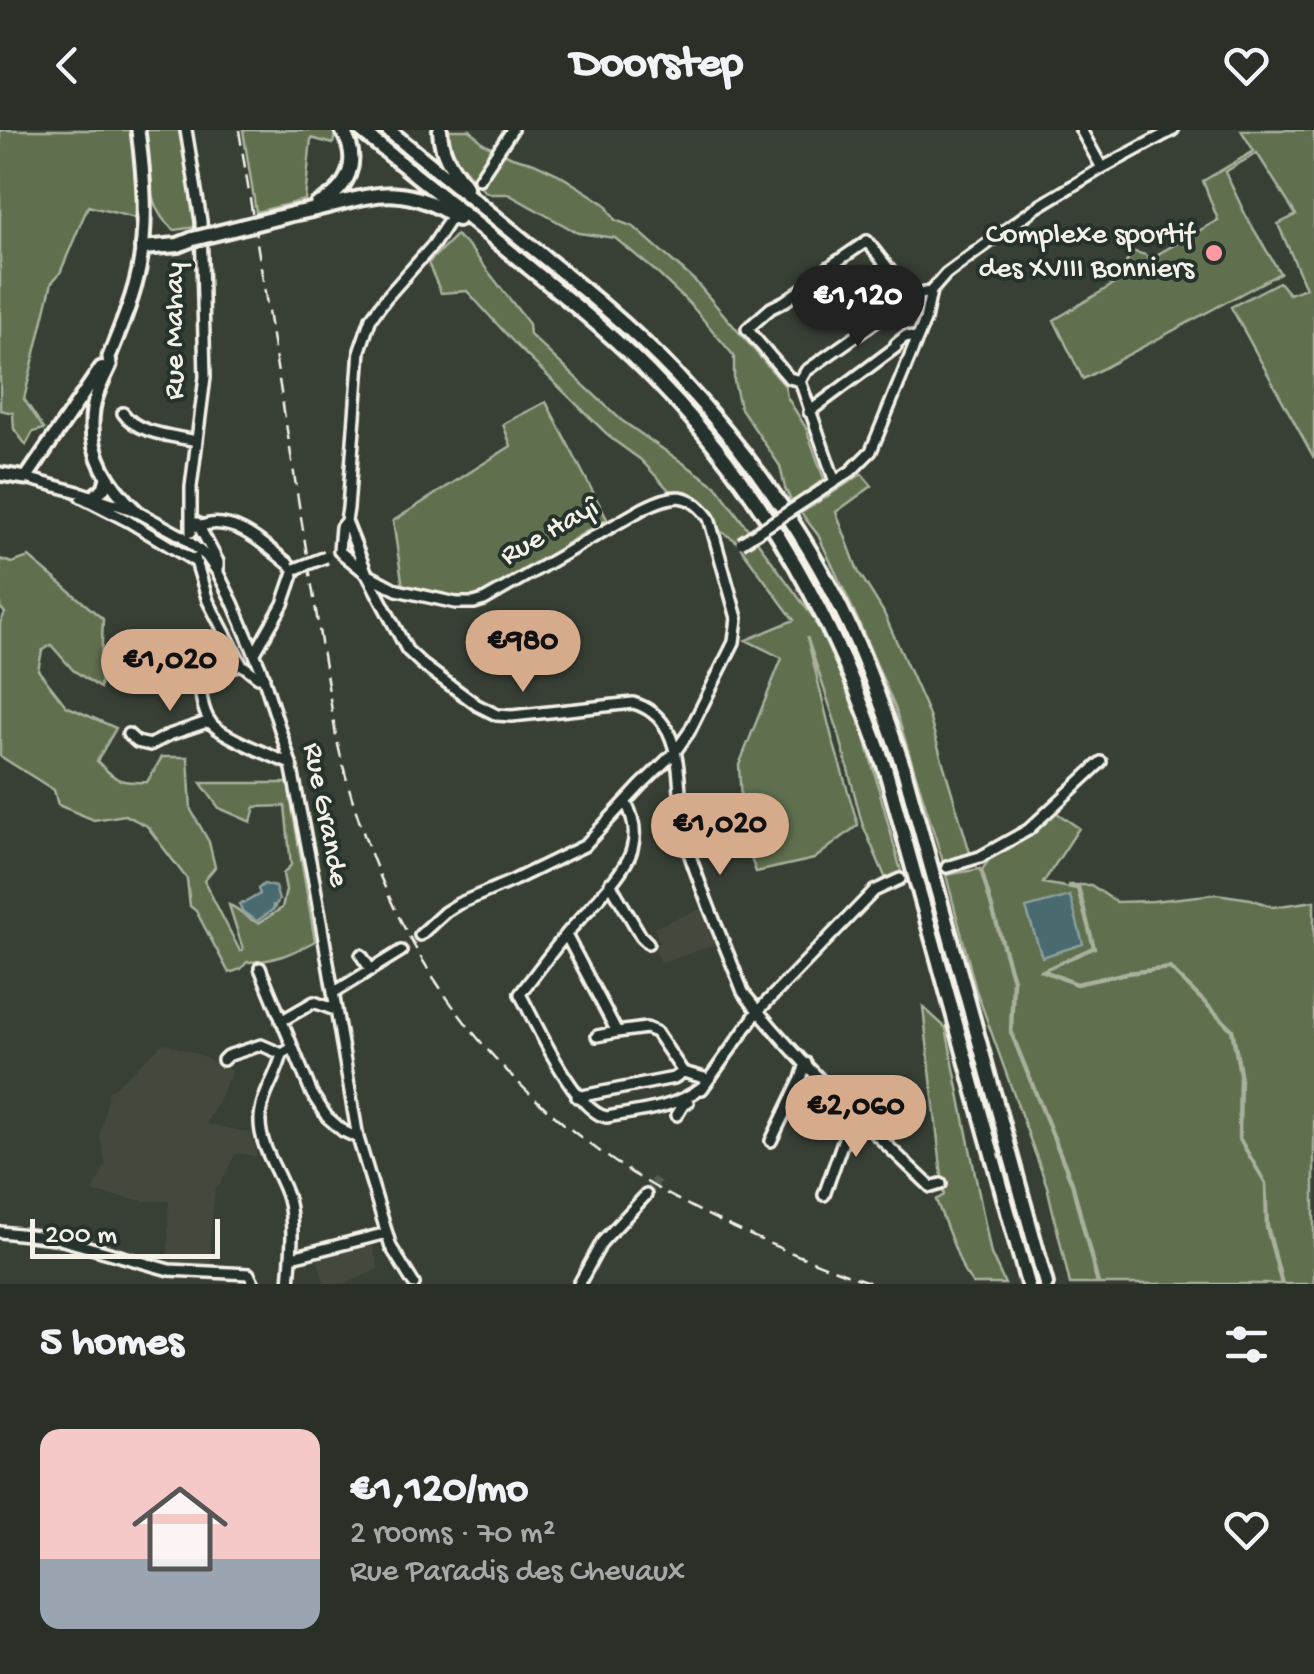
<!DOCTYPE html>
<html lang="en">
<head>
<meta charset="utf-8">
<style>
	:root { --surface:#2a3028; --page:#363c34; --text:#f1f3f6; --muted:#a5a9a8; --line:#464b45; --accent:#d6ab8b }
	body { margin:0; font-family:"Gochi Hand",sans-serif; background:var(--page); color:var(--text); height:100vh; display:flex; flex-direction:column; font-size:38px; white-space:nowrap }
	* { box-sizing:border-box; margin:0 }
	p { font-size:32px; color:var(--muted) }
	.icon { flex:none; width:55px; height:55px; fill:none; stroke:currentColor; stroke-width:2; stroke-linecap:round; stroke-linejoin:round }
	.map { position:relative; height:1154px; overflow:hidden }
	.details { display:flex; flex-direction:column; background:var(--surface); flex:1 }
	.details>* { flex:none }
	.scale { position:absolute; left:30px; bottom:25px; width:190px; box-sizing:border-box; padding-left:10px; border:5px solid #f4f1e8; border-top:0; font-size:28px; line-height:35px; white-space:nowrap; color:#f4f1e8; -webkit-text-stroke:8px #26332d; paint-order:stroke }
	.price { position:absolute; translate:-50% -85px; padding:0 22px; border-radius:35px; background:var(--accent); color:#111; font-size:32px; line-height:65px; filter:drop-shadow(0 2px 5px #0008) }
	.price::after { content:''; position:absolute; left:50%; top:60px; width:30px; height:22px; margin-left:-15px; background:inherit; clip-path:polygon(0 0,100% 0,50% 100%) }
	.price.on { background:#222; color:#fff }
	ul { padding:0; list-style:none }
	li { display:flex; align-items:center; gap:30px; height:250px; padding:0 40px }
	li+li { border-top:2px solid var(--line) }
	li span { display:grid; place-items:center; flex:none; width:280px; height:200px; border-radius:20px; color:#555 }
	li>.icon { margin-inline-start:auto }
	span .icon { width:120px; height:120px; fill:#fffc; stroke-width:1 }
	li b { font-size:42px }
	h2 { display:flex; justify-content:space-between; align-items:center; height:120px; padding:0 40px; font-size:42px }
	header { display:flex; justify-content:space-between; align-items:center; height:130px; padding:0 40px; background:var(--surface); font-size:45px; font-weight:700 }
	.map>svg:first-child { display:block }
</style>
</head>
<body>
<header><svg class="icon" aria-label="back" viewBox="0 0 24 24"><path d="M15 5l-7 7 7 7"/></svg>Doorstep<svg class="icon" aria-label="heart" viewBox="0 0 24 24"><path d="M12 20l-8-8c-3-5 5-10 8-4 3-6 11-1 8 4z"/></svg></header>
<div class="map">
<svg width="1314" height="1154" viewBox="0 0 1314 1154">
	<rect width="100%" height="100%" fill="#384036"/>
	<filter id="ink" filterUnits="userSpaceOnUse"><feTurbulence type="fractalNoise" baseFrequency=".01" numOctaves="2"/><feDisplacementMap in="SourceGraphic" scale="20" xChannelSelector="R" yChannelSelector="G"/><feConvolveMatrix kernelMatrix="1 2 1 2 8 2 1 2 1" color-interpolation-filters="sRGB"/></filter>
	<g filter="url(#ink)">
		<path fill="#454a3d" d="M706 777 719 813 662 833 653 817 660 812 654 798Z
			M164 913 200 925 232 942 206 994 251 1003 257 1026 236 1023 220 1055 215 1058 210 1106 211 1140 168 1136 169 1071H145L93 1062 106 1034 100 1005 109 962Z
			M371 1110 378 1139 346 1154H325L316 1124Z"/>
		<path fill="#606f50" stroke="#aab09c" stroke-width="2.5" d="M0 0H133L137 53 135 58 139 54V89L88 76 60 143 52 152 24 269 44 299 33 302 26 315 14 299 13 283 0 280Z
			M142 0H179L196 97 175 100C146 83 147 31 142 0Z
			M243 0H332L335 4 333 14 311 8 305 70 256 82Z
			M449 0H470L483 13 512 27 534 33 558 44 605 74 615 90 634 97 695 151 785 256 787 267 806 298 824 349 792 373 785 358 780 336 740 277 734 251V226L691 175 654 140 615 108 578 103 508 64H492L484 61 455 28 451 20Z
			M1241 0H1314V328L1231 177 1279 152 1289 164 1306 158 1278 94 1296 85 1257 23 1225 42 1247 88 1280 143 1083 249 1054 190 1119 151 1131 121 1146 125 1149 129 1218 90 1203 51 1254 21Z
			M456 105 470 118 529 194 530 205 621 290 716 356 816 491 815 493 824 503 862 596 902 745 886 749 862 693 839 604 807 507 832 608 858 695 814 729 756 742 738 692 741 672 739 635 782 528 746 510 794 490 735 410 720 401 705 373 686 361 669 360 641 330 612 309 517 216 467 161 441 163 428 133Z
			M546 272 607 389 566 414 568 417 478 466 451 467 403 457 393 391 511 316 503 294Z
			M862 344 872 356 836 382 858 441 883 481 928 583 971 726 944 735 895 578 857 488 818 405 801 383Z
			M29 427 103 489 100 558 73 540 51 515 42 521 38 540 66 576 116 598 97 631C117 651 118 653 147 652L162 627H188L191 680 209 712 215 737 204 751 240 821 243 819 229 775C241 779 247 790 259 793L282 778 286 760 283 744 291 735 285 676 255 677 251 692 219 678 201 653H288L315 811C293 823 273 832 247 832L241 839 229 843 196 781 190 776 187 749 147 696 125 685 94 690 58 675 54 660 0 626V493L5 483 0 477V429L12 433Z
			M1054 681 1079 698 1043 753 1077 759 1093 817 1041 841 1076 855 1127 844 1170 839 1231 900 1239 943 1238 1008 1265 1053 1266 1097 1281 1154H1099L1073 1053 1012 902 1014 850 982 740 990 728 1029 702Z
			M980 739 1012 850 1010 902 1071 1053 1097 1154H1070L1047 1056 976 860 946 745Z
			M1068 755H1091L1116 772 1153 771 1216 764 1251 769 1273 777 1314 771V1154H1283L1268 1096 1266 1053 1240 1008 1241 943 1233 899 1170 837 1127 842 1076 853 1044 840 1095 818 1079 757Z
			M923 877 946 898 991 1124 1005 1154H973L964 1142 936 1070 944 1065Z"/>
		<path fill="#486a6e" stroke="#8da09f" stroke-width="2.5" d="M264 754 275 757 279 770 275 776 272 775 275 778 257 791 243 782 239 774 242 772 244 773 260 764 258 759Z
			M1070 766 1083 814 1042 827 1026 778Z"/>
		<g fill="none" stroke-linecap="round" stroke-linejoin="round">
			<path stroke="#545b51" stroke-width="9" stroke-dasharray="9 4.5" stroke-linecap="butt" d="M900 749 947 737
				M401 821 420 805
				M646 1065 657 1049"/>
			<g stroke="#f4f1e8" stroke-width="16">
				<path id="minor" d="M186 0 201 91 205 247 191 357V402
					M1081 0 1102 38
					M479 49 512 0
					M800 251 789 248 747 199 771 178 785 171 822 145 829 137 867 111 911 167
					M809 282 896 217V214L906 206 917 209
					M123 283C137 304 174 306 197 311
					M26 348 82 363 136 381 182 406 206 426 218 443 233 473 260 537 291 634 314 751 358 1008 391 1117 414 1154
					M835 352 800 251 806 241 911 167 931 161
					M819 362 851 341 871 321 925 190 931 161 946 144 1034 79 1102 38 1173 0
					M81 367 128 391 196 432
					M346 391 367 444 407 520 423 535 477 575 497 585 512 586 633 573C648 577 660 587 668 601 685 636 676 680 687 716 702 765 725 814 743 862 798 933 866 995 931 1057L941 1054
					M197 393 218 432V442
					M199 397C234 382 269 419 295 439L283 474 255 523
					M339 421 367 444 397 460 456 473H474L484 470 644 378C673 364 688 360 709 388L737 488 734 512 689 602 675 622 640 656 584 716 514 750 458 774 445 782 420 805
					M339 421 341 397 346 391 348 378 360 220 371 188 386 168 433 115 450 89
					M195 428 208 471 241 534 258 547 264 546
					M170 536C193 551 217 541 241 534
					M201 546C199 559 202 581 211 593 221 606 274 627 291 634
					M128 604 137 612 150 615 169 605 210 591
					M626 673C634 688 637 702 632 719 626 743 586 781 569 801 552 821 536 843 520 864 536 893 575 981 606 987 640 981 674 979 702 957
					M947 737 980 727 1028 700 1101 632
					M610 753 641 806 648 813
					M566 805 617 902 646 898 656 902 683 942 708 949
					M361 825 371 840
					M260 838 312 964 327 987 343 1001 358 1008
					M333 863 401 821
					M281 891 314 872 335 880
					M597 906 617 902
					M223 930 227 926 261 915 282 924
					M702 959 758 881 874 761 900 749
					M577 967 674 948 683 942
					M677 985 683 975 688 972
					M771 1011 801 949 806 933
					M824 1065 853 983
					M0 1102 56 1108 169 1140 249 1144 254 1154
					M292 1127 387 1103
					M289 1154C291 1126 295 1097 288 1069 280 1042 259 1018 260 989 261 965 277 946 282 924L292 918
					M579 1154 602 1112 646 1065"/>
			</g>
			<g stroke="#f4f1e8" stroke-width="19">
				<path id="major" d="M0 344 26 348 101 238
					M94 366 104 358 107 348
					M136 381C108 355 87 321 93 280 95 264 103 250 110 235L109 227C120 199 133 169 139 139 148 93 144 46 138 0"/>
			</g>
			<g stroke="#f4f1e8" stroke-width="20">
				<path id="highway" d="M360 0C413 43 467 86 520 130 569 170 619 210 662 256 768 366 838 496 886 641L1028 1154
					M388 0C435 38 482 77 529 115 580 156 632 198 677 246 750 324 815 416 858 515 875 555 889 595 903 636L1046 1154
					M440 0C441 25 452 38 466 57
					M317 75C348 60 362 31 342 0
					M292 84C360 72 394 44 458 89
					M142 118 178 115 193 109"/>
			</g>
			<use href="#minor" stroke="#26332d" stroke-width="9"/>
			<use href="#major" stroke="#26332d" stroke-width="11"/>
			<use href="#highway" stroke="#26332d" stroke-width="12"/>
			<path stroke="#f4f1e8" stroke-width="2.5" stroke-dasharray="15 8" stroke-linecap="butt" d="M239 0 336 606C375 783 461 926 612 1030 692 1084 784 1122 874 1154"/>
			<g stroke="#f4f1e8" stroke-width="16" stroke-linecap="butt">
				<path id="minor-bridge" d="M741 413 819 362
					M295 439 326 427"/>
			</g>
			<g stroke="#f4f1e8" stroke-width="20" stroke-linecap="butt">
				<path id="highway-bridge" d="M193 109 292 84"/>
			</g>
			<use href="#minor-bridge" stroke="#26332d" stroke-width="9"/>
			<use href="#highway-bridge" stroke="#26332d" stroke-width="12"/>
		</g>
	</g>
	<circle fill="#ff9aa2" stroke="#26332d" stroke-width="4" cx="1214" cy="123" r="10"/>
	<g text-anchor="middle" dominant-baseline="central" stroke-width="8" stroke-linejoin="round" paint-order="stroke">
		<g font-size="30" fill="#f4f1e8" stroke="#26332d" text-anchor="end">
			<text x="1194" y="106">Complexe sportif<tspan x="1194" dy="34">des XVIII Bonniers</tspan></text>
		</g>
		<g font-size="30" fill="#f4f1e8" stroke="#26332d">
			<text transform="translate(176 201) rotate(-90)">Rue Mahay</text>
			<text transform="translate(550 403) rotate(-30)">Rue Hayî</text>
			<text transform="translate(324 685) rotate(79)">Rue Grande</text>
		</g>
	</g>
</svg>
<div class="scale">200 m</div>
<b class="price on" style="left:858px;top:220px">€1,120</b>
<b class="price" style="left:523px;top:565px">€980</b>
<b class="price" style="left:170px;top:584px">€1,020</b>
<b class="price" style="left:720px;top:748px">€1,020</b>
<b class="price" style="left:856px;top:1030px">€2,060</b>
</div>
<section class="details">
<h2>5 homes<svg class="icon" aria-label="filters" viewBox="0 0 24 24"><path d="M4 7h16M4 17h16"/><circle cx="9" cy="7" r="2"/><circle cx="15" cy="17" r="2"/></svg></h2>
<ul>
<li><span style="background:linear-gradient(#f6c9c9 65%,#9aa5b1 0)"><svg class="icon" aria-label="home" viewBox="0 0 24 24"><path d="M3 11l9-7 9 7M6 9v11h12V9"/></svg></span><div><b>€1,120/mo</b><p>2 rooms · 70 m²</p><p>Rue Paradis des Chevaux</p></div><svg class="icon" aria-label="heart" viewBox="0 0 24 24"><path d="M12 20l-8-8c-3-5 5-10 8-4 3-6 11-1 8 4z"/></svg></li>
</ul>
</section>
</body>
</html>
